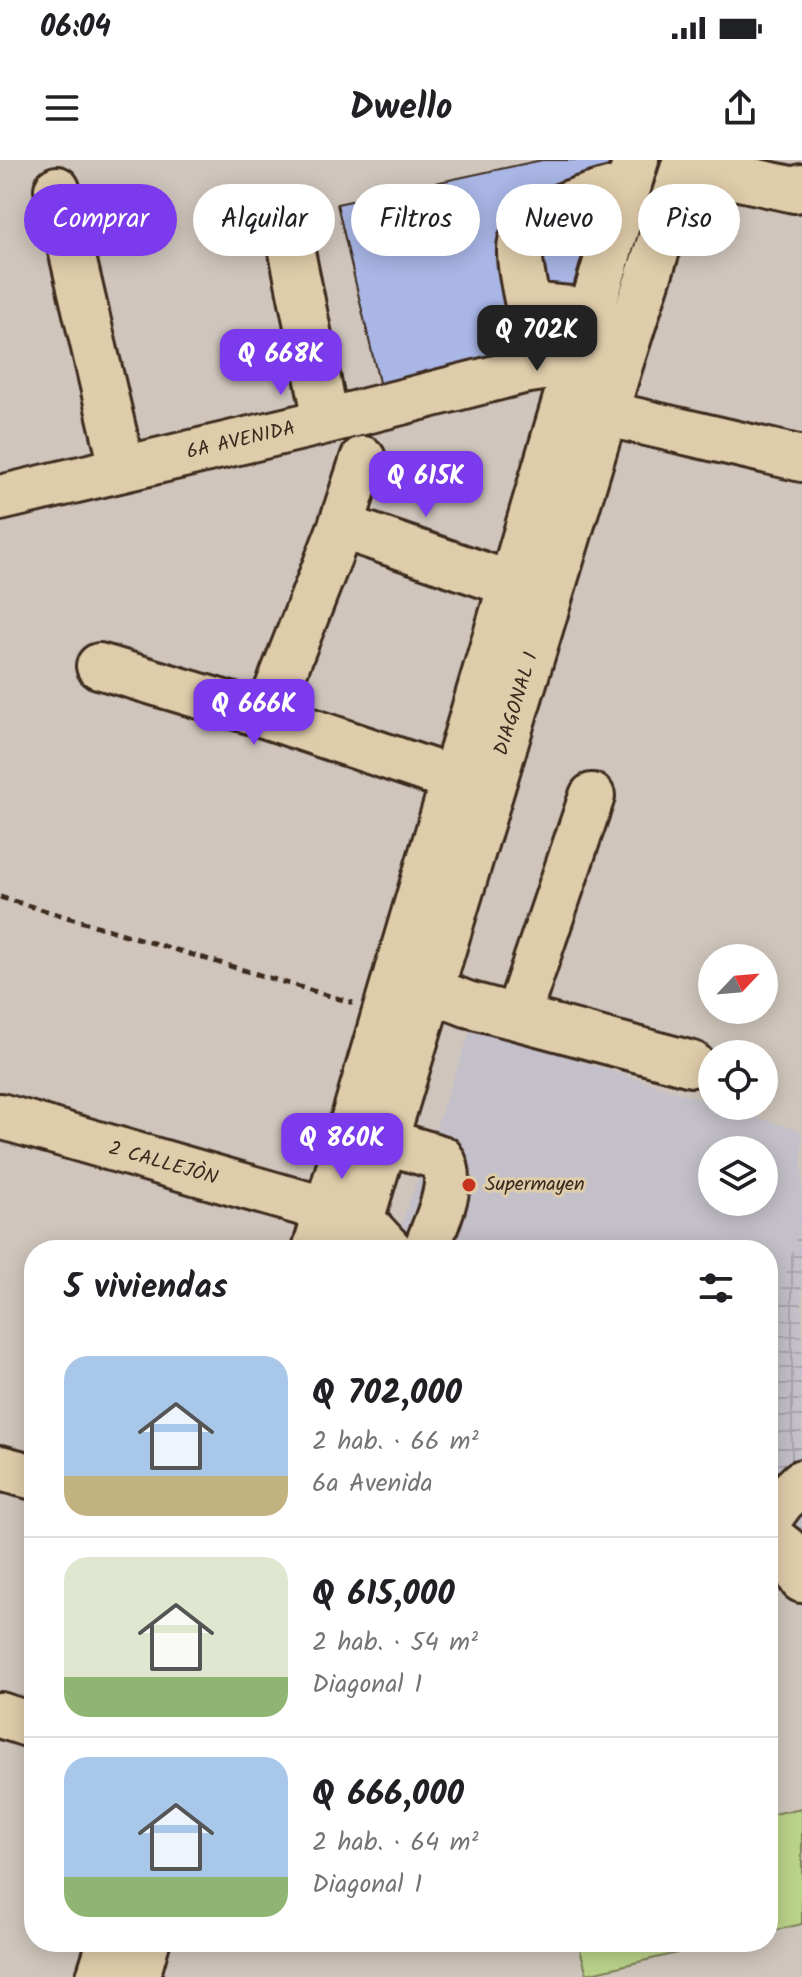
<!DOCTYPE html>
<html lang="es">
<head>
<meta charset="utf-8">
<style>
	:root { --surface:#fff; --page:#f2f2f2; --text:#202124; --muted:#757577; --line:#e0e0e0; --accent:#7c3aed }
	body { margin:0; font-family:Kalam,sans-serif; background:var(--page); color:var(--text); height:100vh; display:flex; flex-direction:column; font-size:30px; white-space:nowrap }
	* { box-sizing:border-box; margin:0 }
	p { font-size:26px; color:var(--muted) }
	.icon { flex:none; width:44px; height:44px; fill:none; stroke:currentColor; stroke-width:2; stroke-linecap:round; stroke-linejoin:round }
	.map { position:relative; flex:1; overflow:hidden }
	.panel { position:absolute; left:24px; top:1080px; width:754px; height:712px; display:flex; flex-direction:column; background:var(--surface); border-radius:32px; box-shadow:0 4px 20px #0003 }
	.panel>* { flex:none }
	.top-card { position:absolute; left:24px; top:24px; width:754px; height:72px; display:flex; gap:16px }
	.needle { width:52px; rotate:64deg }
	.fabs { position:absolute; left:698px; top:784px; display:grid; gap:16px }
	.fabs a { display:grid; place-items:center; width:80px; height:80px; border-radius:50%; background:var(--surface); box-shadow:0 4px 20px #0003; font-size:40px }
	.price { position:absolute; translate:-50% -68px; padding:0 18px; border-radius:16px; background:var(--accent); color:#fff; font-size:26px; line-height:52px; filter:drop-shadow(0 2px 4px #0008) }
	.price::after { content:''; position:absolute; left:50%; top:48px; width:24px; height:18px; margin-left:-12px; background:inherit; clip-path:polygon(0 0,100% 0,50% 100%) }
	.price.on { background:#222; color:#fff }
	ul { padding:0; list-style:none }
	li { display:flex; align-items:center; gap:24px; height:200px; padding:0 40px }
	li+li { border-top:2px solid var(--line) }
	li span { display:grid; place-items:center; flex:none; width:224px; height:160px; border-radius:24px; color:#555 }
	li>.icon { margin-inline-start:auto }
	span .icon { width:96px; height:96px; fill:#fffc; stroke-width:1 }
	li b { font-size:34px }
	h2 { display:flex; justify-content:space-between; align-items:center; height:96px; padding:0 40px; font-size:34px }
	.tag { padding:0 28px; border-radius:36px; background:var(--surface); box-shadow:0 4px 20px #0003; font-size:28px; line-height:72px }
	.tag.on { background:var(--accent); color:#fff }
	.status { display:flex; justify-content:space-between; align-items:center; height:56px; padding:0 40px; background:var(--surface); direction:ltr }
	.status svg { height:22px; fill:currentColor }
	header { display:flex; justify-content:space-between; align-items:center; height:104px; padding:0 40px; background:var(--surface); font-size:36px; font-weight:700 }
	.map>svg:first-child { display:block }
</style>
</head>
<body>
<div class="status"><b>06:04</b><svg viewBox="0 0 49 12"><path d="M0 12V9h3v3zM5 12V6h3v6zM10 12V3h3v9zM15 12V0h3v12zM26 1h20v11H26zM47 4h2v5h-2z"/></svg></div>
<header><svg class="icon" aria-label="menu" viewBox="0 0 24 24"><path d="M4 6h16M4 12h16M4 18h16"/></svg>Dwello<svg class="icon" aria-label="share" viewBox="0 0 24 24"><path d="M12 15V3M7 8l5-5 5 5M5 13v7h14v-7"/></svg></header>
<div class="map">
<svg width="802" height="1817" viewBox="0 0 802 1817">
	<defs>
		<pattern id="industrial-grid" width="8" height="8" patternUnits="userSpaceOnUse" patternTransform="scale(2)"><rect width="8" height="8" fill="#c4c0c9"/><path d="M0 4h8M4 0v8" fill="none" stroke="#a9a5ac"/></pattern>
	</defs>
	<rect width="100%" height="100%" fill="#cfc5bc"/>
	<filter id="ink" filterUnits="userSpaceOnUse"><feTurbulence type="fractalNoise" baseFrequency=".0125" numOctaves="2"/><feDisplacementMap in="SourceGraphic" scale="16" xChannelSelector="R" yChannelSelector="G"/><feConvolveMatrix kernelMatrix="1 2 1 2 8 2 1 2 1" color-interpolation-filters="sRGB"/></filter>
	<g filter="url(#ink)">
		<path fill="#c4c0c9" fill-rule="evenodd" d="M472 866 712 943V946H722L802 971V1057L768 1177V1090H392ZM712 990H764V1042H712Z"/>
		<path fill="url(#industrial-grid)" d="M802 1057V1394L768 1371V1177Z"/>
		<path fill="#bad38a" stroke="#7a7e54" stroke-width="2" d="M802 1648V1764L768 1772V1655Z
			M578 1782H724L587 1814Z"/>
		<path fill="#a9b6e6" stroke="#3b2a1e" stroke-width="2" d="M542 0H610L557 182 381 231 337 44Z"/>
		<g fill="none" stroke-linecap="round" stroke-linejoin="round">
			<g stroke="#3b2a1e" stroke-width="50">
				<path id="minor" d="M684 6 795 30 802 27
					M57 29 118 290 120 308
					M288 72 323 245V262
					M591 151 528 145C525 130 517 95 521 82 532 46 596 36 629 25
					M569 245 802 299
					M0 338 323 262 523 211 576 203
					M341 366 510 424
					M99 506 267 556 453 619
					M267 556 341 366 363 299
					M431 830 467 844 692 904
					M517 857 592 636
					M0 956 362 1060 390 1090
					M350 971 441 998C458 1022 435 1064 426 1090
					M0 1308 34 1317
					M768 1360 782 1341 802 1322
					M768 1375 786 1389 802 1420
					M0 1555 34 1566"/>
			</g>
			<g stroke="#3b2a1e" stroke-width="50">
				<path id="major" d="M315 1090 636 0
					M352 1090 619 208 686 0
					M99 1817 110 1782
					M137 1817 147 1782"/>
			</g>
			<path stroke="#3b2a1e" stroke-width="5" stroke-dasharray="8 6" stroke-linecap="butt" d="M0 737 353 843"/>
			<use href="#minor" stroke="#dfccaa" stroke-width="44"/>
			<use href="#major" stroke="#dfccaa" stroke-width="44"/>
		</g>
	</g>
	<circle fill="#c8321e" stroke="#dfccaa" stroke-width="3" cx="469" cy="1025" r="8"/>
	<g text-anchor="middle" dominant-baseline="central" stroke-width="6" stroke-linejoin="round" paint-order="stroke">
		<g font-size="20" fill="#3b2a1e" stroke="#dfccaa">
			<text transform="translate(241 281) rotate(-13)">6A AVENIDA</text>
			<text transform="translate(517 544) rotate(-73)">DIAGONAL 1</text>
			<text transform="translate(163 1004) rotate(16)">2 CALLEJÒN</text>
		</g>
		<g font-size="20" fill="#3b2a1e" stroke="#dfccaa" text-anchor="start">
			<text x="485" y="1025">Supermayen</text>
		</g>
	</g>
</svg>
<div class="fabs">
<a><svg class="needle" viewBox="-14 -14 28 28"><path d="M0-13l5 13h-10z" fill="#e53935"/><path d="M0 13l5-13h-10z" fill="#757577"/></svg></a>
<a><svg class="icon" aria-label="locate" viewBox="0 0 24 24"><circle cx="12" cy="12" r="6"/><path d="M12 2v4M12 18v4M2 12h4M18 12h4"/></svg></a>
<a><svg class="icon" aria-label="layers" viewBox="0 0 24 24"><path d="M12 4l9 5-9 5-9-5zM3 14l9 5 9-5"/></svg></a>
</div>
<b class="price on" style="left:537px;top:213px">Q 702K</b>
<b class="price" style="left:281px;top:237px">Q 668K</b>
<b class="price" style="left:426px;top:359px">Q 615K</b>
<b class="price" style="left:254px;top:587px">Q 666K</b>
<b class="price" style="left:342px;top:1021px">Q 860K</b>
<div class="top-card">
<a class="tag on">Comprar</a>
<a class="tag">Alquilar</a>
<a class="tag">Filtros</a>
<a class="tag">Nuevo</a>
<a class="tag">Piso</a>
</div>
<section class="panel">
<h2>5 viviendas<svg class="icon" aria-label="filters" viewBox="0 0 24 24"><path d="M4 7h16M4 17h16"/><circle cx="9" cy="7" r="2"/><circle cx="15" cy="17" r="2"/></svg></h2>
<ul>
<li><span style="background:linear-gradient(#a9c7e8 75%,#c2b280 0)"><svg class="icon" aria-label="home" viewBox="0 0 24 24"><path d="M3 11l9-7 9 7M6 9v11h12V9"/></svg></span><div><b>Q 702,000</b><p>2 hab. · 66 m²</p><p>6a Avenida</p></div></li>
<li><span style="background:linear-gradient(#dfe7d0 75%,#8fb573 0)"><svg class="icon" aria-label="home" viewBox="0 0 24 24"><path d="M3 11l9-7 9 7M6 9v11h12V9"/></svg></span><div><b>Q 615,000</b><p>2 hab. · 54 m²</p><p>Diagonal 1</p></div></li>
<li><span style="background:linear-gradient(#a9c7e8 75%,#8fb573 0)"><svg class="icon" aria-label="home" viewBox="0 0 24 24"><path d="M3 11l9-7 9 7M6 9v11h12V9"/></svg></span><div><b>Q 666,000</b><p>2 hab. · 64 m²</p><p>Diagonal 1</p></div></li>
</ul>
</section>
</div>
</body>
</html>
